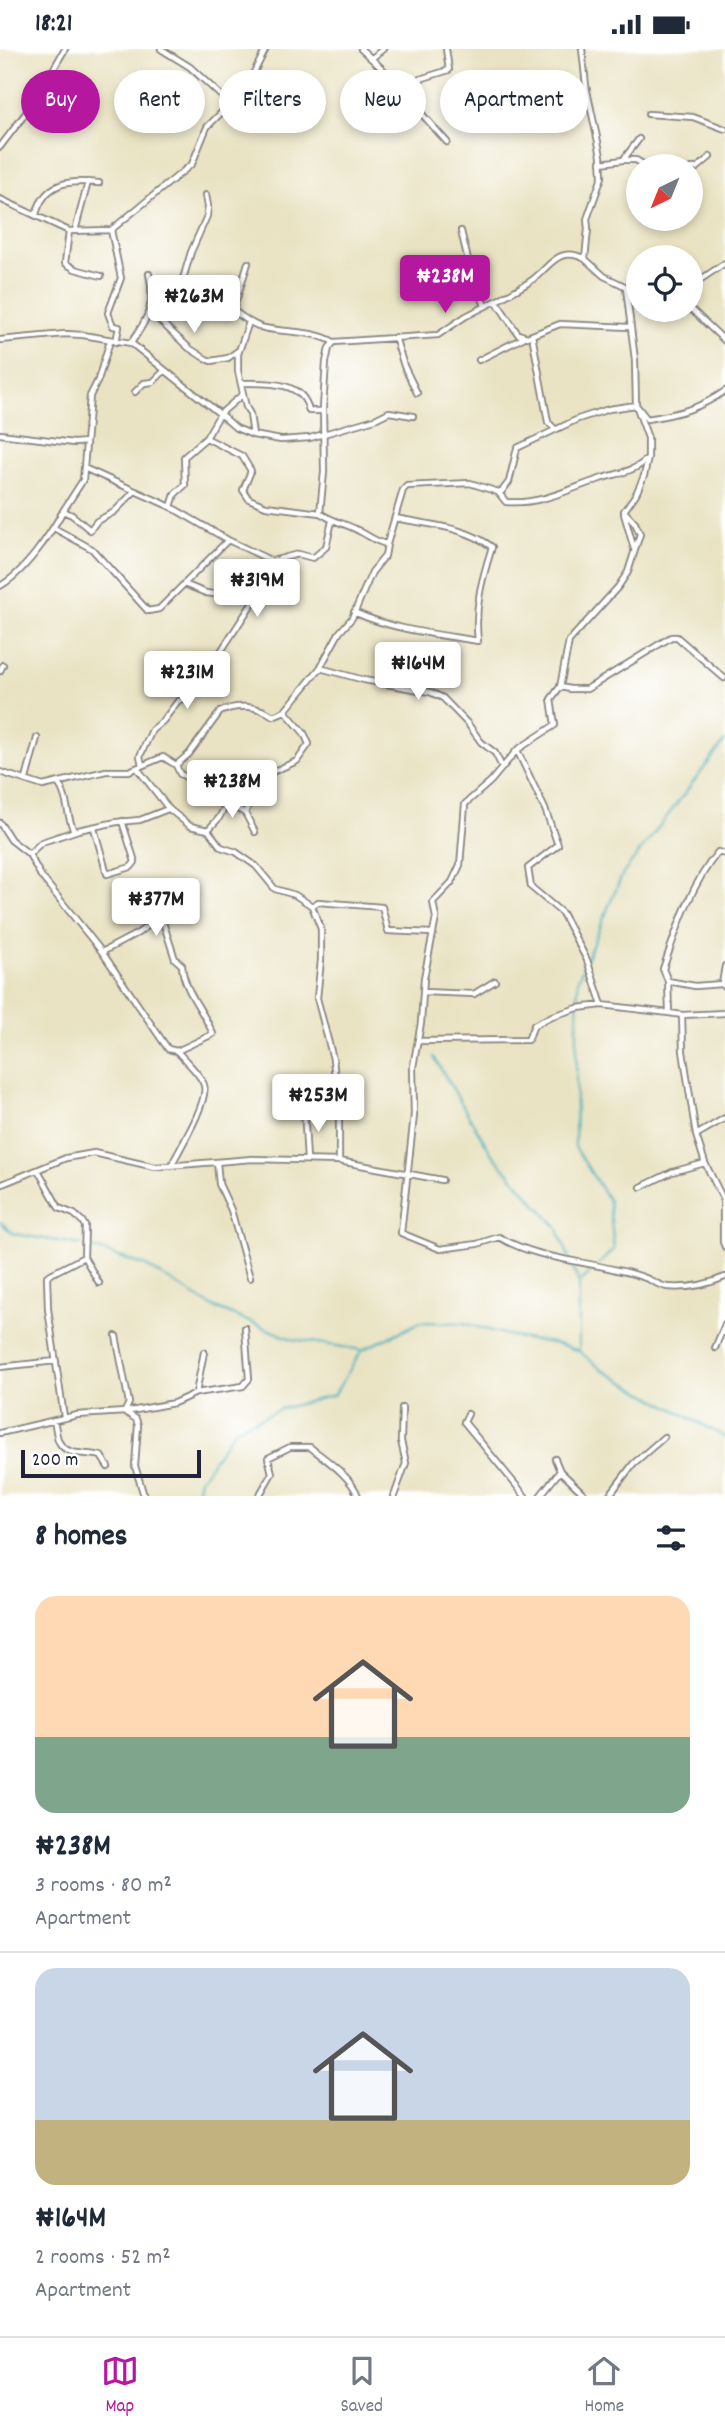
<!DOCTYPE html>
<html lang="en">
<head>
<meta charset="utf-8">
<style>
	:root { --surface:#fff; --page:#f2f2f3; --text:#1f2937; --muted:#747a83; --line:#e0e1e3; --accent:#b5179e }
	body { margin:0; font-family:Dekko,sans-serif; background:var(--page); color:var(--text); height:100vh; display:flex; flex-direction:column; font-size:26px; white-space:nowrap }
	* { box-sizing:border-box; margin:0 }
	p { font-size:23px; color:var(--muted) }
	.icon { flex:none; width:38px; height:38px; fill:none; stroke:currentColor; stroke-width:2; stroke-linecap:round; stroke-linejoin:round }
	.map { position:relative; height:1447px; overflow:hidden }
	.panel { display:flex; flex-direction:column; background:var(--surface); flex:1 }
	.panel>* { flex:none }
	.top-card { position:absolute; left:21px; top:21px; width:684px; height:63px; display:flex; gap:14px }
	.needle { width:46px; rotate:223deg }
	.fabs { position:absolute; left:626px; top:105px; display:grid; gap:14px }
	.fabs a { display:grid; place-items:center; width:77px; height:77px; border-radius:50%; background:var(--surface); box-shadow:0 4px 10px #0003; font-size:35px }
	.scale { position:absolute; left:21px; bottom:18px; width:180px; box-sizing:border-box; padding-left:7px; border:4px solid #22223b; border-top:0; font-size:19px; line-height:24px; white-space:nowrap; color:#22223b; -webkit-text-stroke:5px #fff; paint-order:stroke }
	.price { position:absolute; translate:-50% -60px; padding:0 16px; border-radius:7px; background:#fff; color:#222; font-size:23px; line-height:46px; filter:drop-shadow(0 2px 4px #0008) }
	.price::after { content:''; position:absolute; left:50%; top:42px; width:21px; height:16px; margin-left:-10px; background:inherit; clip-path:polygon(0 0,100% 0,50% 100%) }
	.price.current { background:var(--accent); color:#fff }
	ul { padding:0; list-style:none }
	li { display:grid; align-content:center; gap:14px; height:371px; padding:0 35px }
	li+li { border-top:2px solid var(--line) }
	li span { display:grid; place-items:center; height:217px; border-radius:21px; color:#555 }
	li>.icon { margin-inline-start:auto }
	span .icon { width:126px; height:126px; fill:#fffc; stroke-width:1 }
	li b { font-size:30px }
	h2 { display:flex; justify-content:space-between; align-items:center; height:84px; padding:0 35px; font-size:30px }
	.chip { padding:0 24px; border-radius:32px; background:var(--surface); box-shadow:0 4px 10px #0003; font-size:24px; line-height:63px }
	.chip.current { background:var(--accent); color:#fff }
	.status { display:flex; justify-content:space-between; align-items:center; height:49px; padding:0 35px; background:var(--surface); direction:ltr }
	.status svg { height:19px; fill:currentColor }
	.tab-bar { display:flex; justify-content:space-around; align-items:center; height:98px; border-top:2px solid var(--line); background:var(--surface); font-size:19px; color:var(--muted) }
	.tab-bar a { display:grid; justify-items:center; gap:4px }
	.tab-bar .current { color:var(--accent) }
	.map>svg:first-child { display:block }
</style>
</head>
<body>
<div class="status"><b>18:21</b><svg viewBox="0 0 49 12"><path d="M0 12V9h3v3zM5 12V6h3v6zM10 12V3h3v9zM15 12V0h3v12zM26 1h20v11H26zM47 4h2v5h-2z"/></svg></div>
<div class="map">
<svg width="725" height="1447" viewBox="0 0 725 1447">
	<rect width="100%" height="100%" fill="#fff"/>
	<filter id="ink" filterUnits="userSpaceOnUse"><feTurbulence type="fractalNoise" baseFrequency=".0143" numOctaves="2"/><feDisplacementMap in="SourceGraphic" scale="14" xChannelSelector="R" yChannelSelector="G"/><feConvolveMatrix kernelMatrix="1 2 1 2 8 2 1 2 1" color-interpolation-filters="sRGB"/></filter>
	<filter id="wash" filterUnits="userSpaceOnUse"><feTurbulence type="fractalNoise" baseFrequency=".00686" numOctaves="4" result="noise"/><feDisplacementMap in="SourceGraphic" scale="28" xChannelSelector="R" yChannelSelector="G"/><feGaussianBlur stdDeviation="1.57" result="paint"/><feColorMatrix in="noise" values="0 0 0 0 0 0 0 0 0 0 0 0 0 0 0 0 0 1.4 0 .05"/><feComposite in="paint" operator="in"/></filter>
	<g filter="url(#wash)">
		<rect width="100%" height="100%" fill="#e9e3c3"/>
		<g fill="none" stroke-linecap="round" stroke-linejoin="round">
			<path stroke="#3dabbb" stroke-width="2" d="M434 1008 491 1104 557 1178 569 1209
				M0 1173 14 1185 82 1196
				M87 1197 146 1217 215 1259 292 1290 362 1301 421 1273 463 1274 519 1289 558 1295 579 1302
				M571 1214 579 1234V1302L602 1321 725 1388
				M599 1215 614 1200 609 1152 575 1098 578 930 622 826 725 692
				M579 1234 595 1219
				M196 1447 200 1430 235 1380 280 1360 334 1346 362 1301"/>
		</g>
	</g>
	<g filter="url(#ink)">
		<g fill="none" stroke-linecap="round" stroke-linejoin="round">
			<g stroke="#86827f" stroke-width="8">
				<path id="street" d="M361 0 405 41 412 54 447 93
					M582 0 586 37 601 107 602 128 587 170 588 180 585 210 604 227 639 244
					M372 9 383 0
					M405 41 420 30 449 21 446 0
					M243 46 250 45 259 49
					M230 55 242 46 266 0
					M648 65 693 68 725 80
					M0 98 35 52 65 0
					M624 111H636L646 117
					M601 114 623 111 639 90
					M691 119H697L710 108
					M0 150 69 182 111 181 192 115 207 78 230 55 190 18 161 0
					M36 165C46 132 69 131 99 134
					M111 181 121 229 108 264 113 277 119 278 116 293
					M69 182 65 214 75 220 101 227
					M75 182 88 133
					M461 182 469 215 485 257
					M691 237 725 214
					M626 239 635 311 636 356 648 389V409L644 427 636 445 624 462 635 474 640 485 628 523 618 538 569 592 560 638 551 650 555 676 517 701 491 732 465 755 460 816 452 833 433 853 436 869 424 929 421 974 413 1018 414 1066 401 1184 440 1200 477 1195 499 1188C535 1209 577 1211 617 1221 627 1223 638 1226 648 1230 654 1233 660 1237 667 1238 688 1240 706 1236 725 1228
					M180 240 191 203 207 167 208 157 206 146
					M154 246C172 230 212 247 231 260 242 267 251 276 264 279 288 284 312 281 334 293L438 286 466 267 496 252 518 285 527 288 560 275 629 278
					M496 252C508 245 521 239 532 231 550 218 558 196 585 210
					M691 260 725 292
					M233 261 248 214
					M149 262 189 299 206 310 211 312 228 309 239 301
					M249 273 238 305V322L246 358 250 365 253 386 281 391 310 389 375 370 389 363 413 367
					M532 286 548 373 555 380
					M395 288 404 317 417 344
					M0 291 65 285 83 286 131 294 220 365 243 345
					M110 292 98 331 90 347 83 431 63 462 72 466 90 481 97 472 114 463 135 442
					M334 293 329 299 326 313 323 359 324 423 320 464C333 473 348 475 361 483 371 488 376 493 387 495
					M131 294C148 270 156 255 149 225
					M479 311 523 289
					M242 334C265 334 303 331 309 362H323
					M135 343 144 334 153 333 164 322
					M0 385 74 394 86 393
					M206 389 242 407 251 422 243 441 249 450 266 457 320 464
					M84 419 171 458 228 491 272 512 298 505 313 509 326 498 332 472
					M498 443 506 453C540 456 569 440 600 430 615 425 633 423 645 412
					M171 458 175 445 185 436 184 408 206 389 220 365 236 379 253 386
					M624 465 634 500
					M54 479 92 500 148 562 159 560 228 491
					M184 535 206 544 214 545
					M0 537C24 524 50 486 63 462
					M354 563C393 581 436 585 478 592 474 558 482 530 492 498 465 477 428 476 396 469
					M320 619 364 631 430 643 443 649 468 675 481 693 495 704 502 718
					M0 622 3 616
					M560 638 570 640H587L671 588H677L724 629
					M517 701 545 760 558 796 528 819 531 838 562 864 587 911 602 956
					M142 716 140 707 152 681 163 672 178 652 193 646 209 629 214 613 257 547 272 512
					M176 716 189 705 220 663C236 655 258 656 273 667L285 662 320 619 339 584 352 569 372 523 385 507 387 495 403 441 407 437 470 434 498 443 502 442 509 433 517 399 578 370 609 360 636 356 647 370C678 365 699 360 725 342
					M137 719 169 760 190 777 208 781 221 798 236 803 256 817 275 840 295 846 312 857 321 880V911L317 949 333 1010 339 1067V1112
					M0 723 43 737 106 722H129L163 708 176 716 180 725 200 735 213 725 232 744 236 759 245 764 255 783
					M26 730 37 689
					M58 734C69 749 66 767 74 782
					M245 764 253 746 263 735 253 726
					M0 774 11 791 29 805 41 827 102 903 168 1000 177 1002 213 985C204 962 183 941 182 916L175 910 161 867 138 884 102 903
					M94 779 107 825 131 818 135 813 122 772
					M208 781 219 769 232 744 252 725 263 727 297 712 309 695 304 684 285 662
					M29 805 42 793 78 781 117 773 140 771 168 760
					M725 805 718 803C690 837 677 880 663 920L668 932 669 964 682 966 683 1002 696 1086 705 1114 723 1150V1193L725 1198
					M312 857 318 853 382 858 388 882 432 884
					M725 917 722 935 725 938
					M668 932 695 937 722 935
					M423 943 474 945 495 932
					M682 966 725 964
					M418 992 528 991 534 976 552 967 578 959 602 956 669 964
					M304 1058 307 1111
					M696 1086 725 1069
					M217 1113 219 1135 231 1161 250 1229
					M171 1117C179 1101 209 1052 204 1036 200 1024 185 1012 177 1002
					M38 1121 59 1159 74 1165 82 1172 85 1177 84 1208 99 1234
					M0 1136 66 1109 94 1104 155 1118 252 1110 339 1112 442 1131
					M641 1138 672 1123 705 1114
					M116 1287 129 1354 125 1362
					M715 1299 725 1275
					M0 1318 56 1312
					M196 1344 204 1303
					M125 1363 136 1370 138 1376 135 1417 144 1447
					M468 1365 464 1373 525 1447
					M64 1368 48 1260 47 1227 84 1208
					M54 1371C56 1378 56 1387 59 1393 67 1408 88 1403 101 1407L108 1418
					M0 1384 77 1366 125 1363 174 1354 196 1344 243 1337 249 1330 245 1279
					M555 1410 560 1422 586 1447
					M259 1447 272 1424 268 1409 290 1398H310C326 1411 351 1427 358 1447
					M394 1447 406 1414 401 1392 402 1359
					M540 1447 560 1422
					M609 1447 633 1415 664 1388"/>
			</g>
			<use href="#street" stroke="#fff" stroke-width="4.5"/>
		</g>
	</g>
</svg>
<div class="fabs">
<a><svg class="needle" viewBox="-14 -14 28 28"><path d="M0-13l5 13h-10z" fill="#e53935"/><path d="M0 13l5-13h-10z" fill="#747a83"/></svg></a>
<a><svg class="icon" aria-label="locate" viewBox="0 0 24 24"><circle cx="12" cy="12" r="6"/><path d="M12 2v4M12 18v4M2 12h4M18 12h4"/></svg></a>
</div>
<div class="scale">200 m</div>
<b class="price current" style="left:445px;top:266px">₦238M</b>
<b class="price" style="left:194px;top:286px">₦263M</b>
<b class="price" style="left:257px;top:570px">₦319M</b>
<b class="price" style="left:418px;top:653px">₦164M</b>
<b class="price" style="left:187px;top:662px">₦231M</b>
<b class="price" style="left:232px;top:771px">₦238M</b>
<b class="price" style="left:156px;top:889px">₦377M</b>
<b class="price" style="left:318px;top:1085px">₦253M</b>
<div class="top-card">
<a class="chip current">Buy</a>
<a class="chip">Rent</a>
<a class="chip">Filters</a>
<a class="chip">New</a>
<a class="chip">Apartment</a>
</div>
</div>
<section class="panel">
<h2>8 homes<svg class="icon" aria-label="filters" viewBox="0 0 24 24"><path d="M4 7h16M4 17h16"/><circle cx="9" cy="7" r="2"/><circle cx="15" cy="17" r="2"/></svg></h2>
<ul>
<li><span style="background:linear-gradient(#ffd9b3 65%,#7fa58c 0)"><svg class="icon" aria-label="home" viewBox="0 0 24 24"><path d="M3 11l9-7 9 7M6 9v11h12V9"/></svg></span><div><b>₦238M</b><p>3 rooms · 80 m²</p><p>Apartment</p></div></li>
<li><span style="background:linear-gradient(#c9d6e8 70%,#c2b280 0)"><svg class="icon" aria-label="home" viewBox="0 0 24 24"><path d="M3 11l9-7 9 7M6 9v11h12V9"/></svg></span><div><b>₦164M</b><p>2 rooms · 52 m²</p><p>Apartment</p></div></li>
</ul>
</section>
<nav class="tab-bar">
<a class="current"><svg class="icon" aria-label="map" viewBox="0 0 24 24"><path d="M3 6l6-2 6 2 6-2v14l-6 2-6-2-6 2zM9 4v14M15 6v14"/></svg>Map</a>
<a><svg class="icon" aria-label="saved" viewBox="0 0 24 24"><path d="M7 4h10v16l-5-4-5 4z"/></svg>Saved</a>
<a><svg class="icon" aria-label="home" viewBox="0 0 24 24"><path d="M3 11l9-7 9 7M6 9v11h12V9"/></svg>Home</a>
</nav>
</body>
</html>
